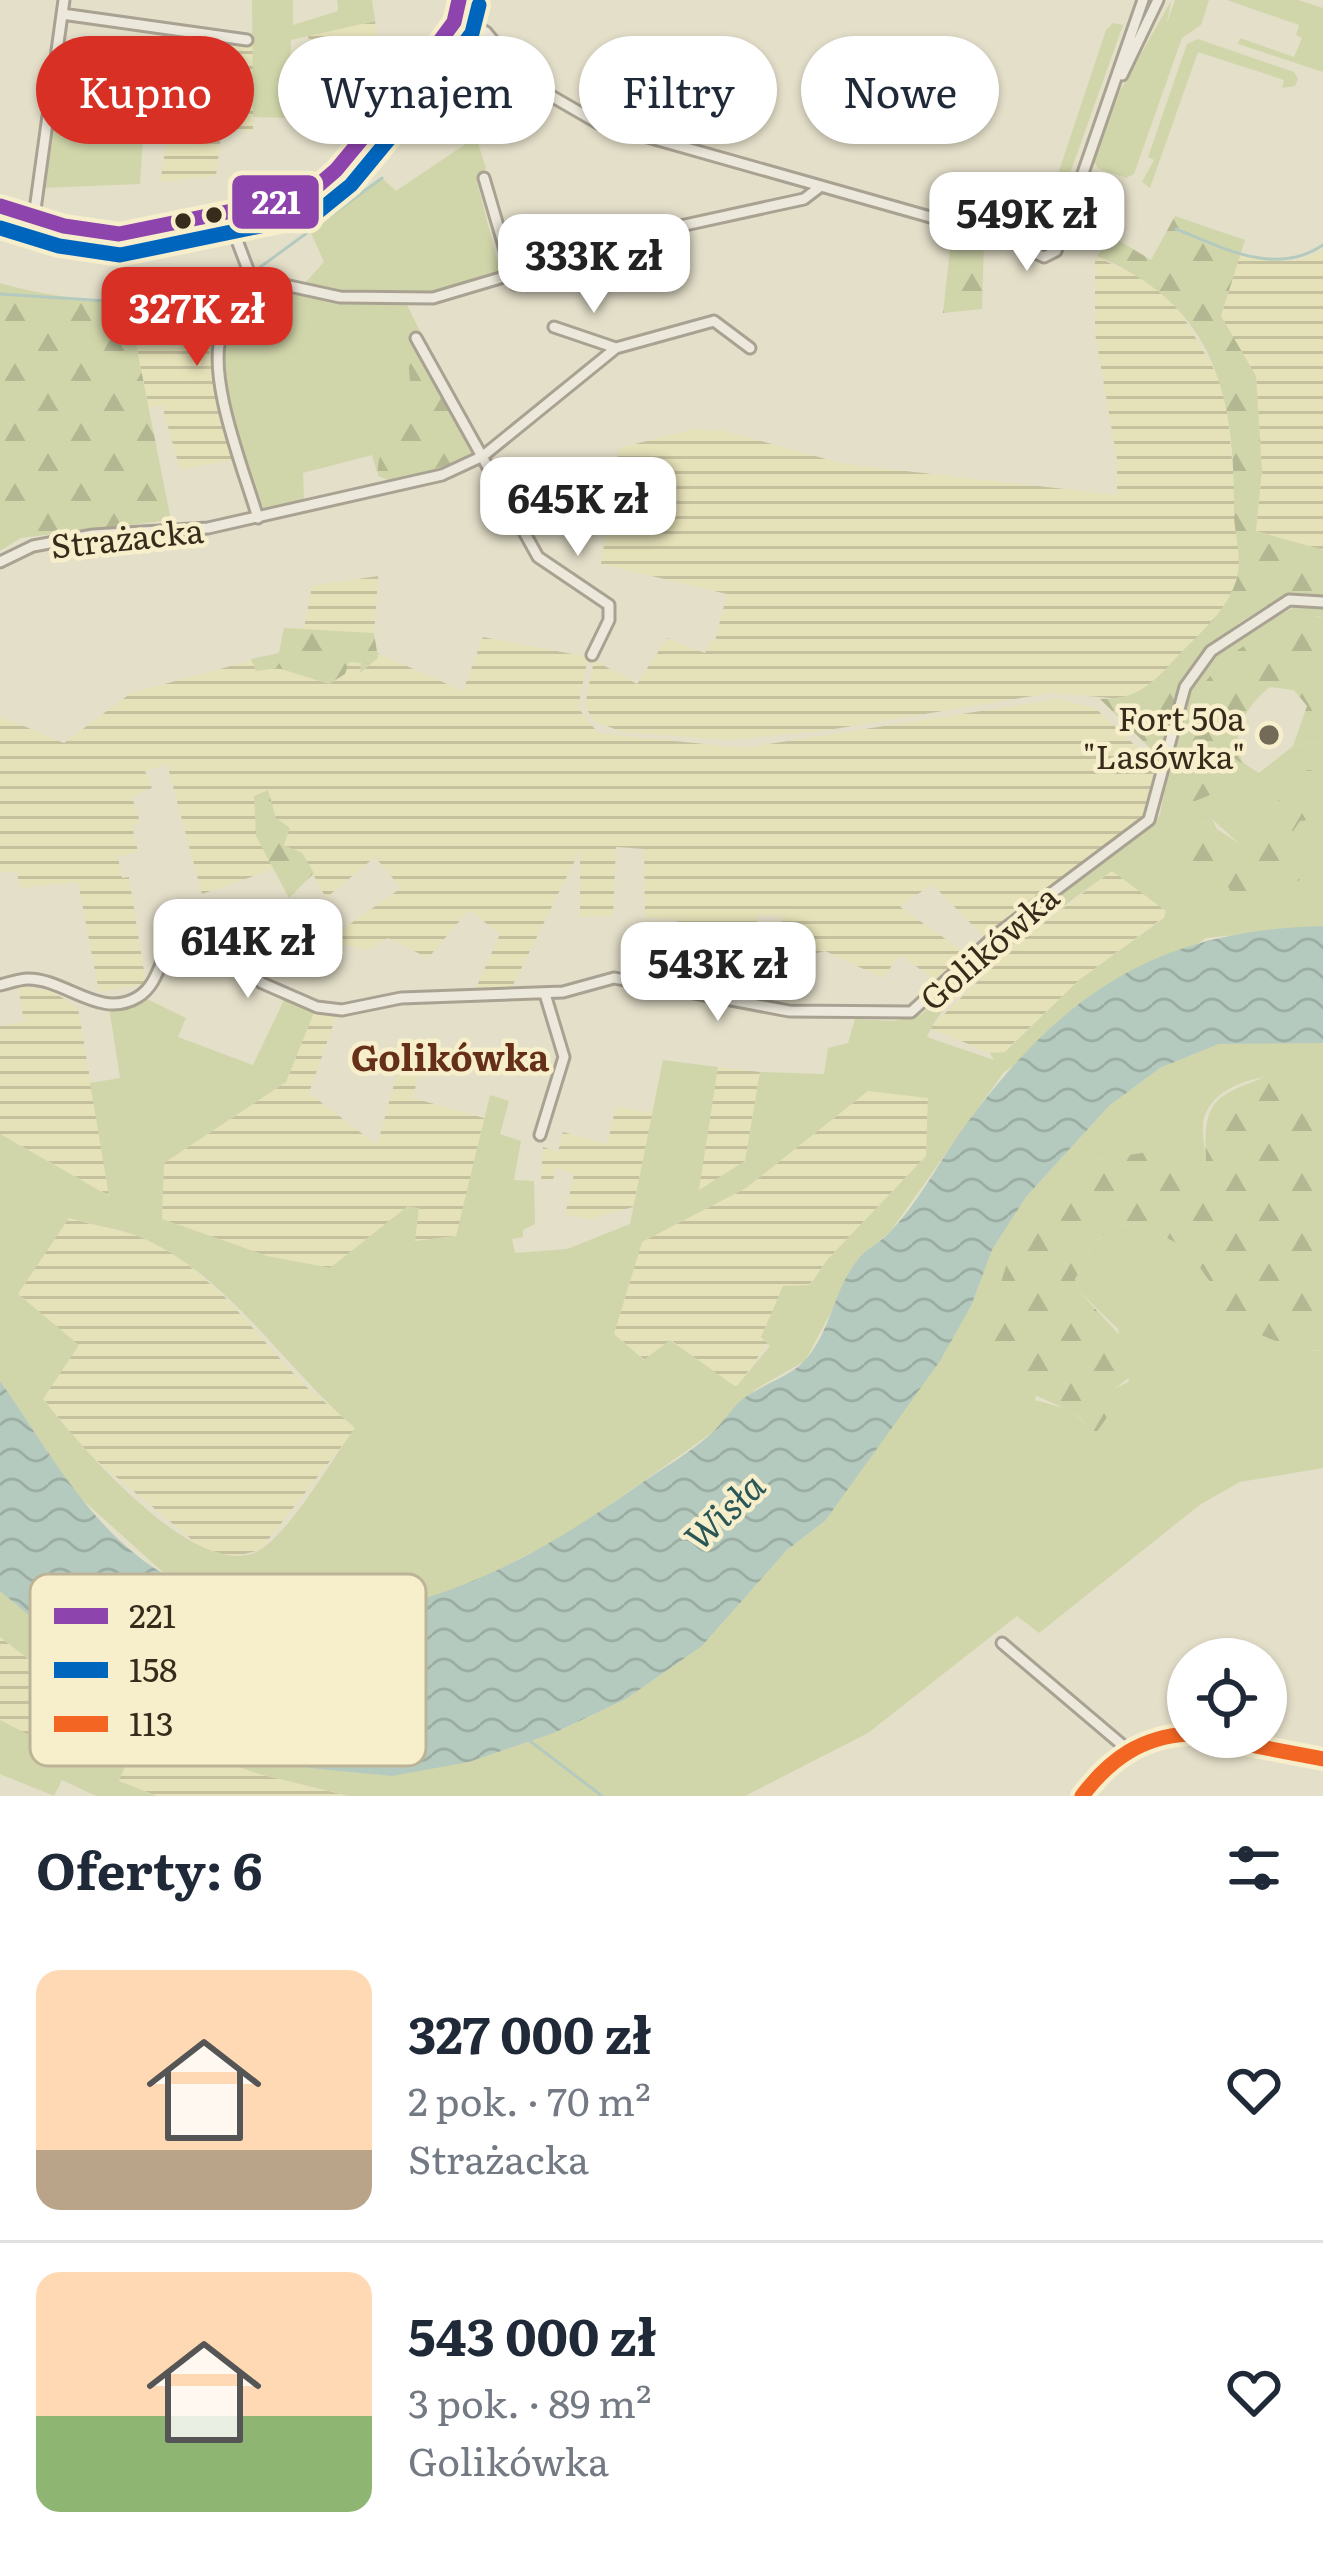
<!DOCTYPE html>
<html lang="pl">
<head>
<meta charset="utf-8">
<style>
	:root { --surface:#fff; --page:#f6f6f7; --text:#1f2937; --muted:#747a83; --line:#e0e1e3; --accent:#d93025 }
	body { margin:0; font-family:Literata,serif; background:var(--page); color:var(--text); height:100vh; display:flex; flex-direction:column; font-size:45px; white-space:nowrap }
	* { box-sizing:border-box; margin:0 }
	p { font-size:39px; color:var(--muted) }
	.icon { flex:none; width:66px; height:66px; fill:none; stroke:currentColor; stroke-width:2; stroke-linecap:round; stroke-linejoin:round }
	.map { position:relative; height:1796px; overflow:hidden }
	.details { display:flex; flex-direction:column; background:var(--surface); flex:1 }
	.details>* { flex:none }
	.hud { position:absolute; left:36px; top:36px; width:1251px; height:108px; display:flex; gap:24px }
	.buttons { position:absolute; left:1167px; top:1638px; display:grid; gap:24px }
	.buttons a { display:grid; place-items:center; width:120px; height:120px; border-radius:50%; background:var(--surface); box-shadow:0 3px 9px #0004; font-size:60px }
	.price { position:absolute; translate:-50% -102px; padding:0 27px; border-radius:24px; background:#fff; color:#222; font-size:39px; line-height:78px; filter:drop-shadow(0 3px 6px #0008) }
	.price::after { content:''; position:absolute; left:50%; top:72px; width:36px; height:27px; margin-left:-18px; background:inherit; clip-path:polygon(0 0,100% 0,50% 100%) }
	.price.on { background:var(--accent); color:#fff }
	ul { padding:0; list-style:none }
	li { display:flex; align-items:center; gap:36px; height:300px; padding:0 36px }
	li+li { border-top:3px solid var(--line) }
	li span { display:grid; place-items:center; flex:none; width:336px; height:240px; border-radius:24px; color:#555 }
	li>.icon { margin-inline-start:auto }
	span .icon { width:144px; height:144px; fill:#fffc; stroke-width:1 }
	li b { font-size:51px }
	h2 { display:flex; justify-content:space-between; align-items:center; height:144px; padding:0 36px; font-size:51px }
	.tag { padding:0 42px; border-radius:54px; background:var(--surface); box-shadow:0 3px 9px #0004; font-size:42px; line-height:108px }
	.tag.on { background:var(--accent); color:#fff }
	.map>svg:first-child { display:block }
</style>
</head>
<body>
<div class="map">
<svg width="1323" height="1796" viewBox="0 0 1323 1796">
	<defs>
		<pattern id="farmland-rules" width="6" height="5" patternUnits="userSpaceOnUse" patternTransform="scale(3)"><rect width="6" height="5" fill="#e5e1b8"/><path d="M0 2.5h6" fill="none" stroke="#c5c19e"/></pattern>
		<pattern id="forest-firs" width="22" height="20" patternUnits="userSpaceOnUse" patternTransform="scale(3)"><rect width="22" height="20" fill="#d1d6aa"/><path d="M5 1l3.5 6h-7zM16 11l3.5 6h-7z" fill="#b4b892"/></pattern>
		<pattern id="water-waves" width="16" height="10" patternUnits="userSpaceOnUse" patternTransform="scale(3)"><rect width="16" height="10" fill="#b5cabe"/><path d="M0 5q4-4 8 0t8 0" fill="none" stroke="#9caea3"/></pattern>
	</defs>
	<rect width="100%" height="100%" fill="#e4dfc9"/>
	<path fill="url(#farmland-rules)" d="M375 21 381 64 354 71 356 101 321 105 308 36Z
		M185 34 253 43V132L222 128 216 176 160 182Z
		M1323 250V550L1256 531 1262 470 1256 377 1221 316 1240 255 1295 261Z
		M1095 256 1154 284 1175 303 1225 388 1241 552 1235 586 1217 618 1153 686 1123 699 1051 693 822 731 725 740 623 732 593 721 585 705 594 660 637 684 667 638 705 653 709 641H715L727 594 601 564 619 448 694 429 725 431 844 464 1117 495V459L1095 333Z
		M132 323 203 327 236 459 180 470 162 405 149 408Z
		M378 576 373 651 463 691 483 637 588 657 578 708 598 733 743 748 1058 699 1095 708 1154 763 1150 810 985 938 932 884 900 907 967 954 939 984 900 954 883 978 825 951 781 962 782 916 758 915 755 933 678 927 676 919 645 918 644 849 616 847 613 916 580 917V850L510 991 473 995 500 934 469 910 428 958 388 938 368 950 342 945 336 934 401 888 375 857 326 898 313 874 289 898 274 869 202 894 167 764 145 771 152 788 132 797 140 822 132 826 138 852 118 857 122 878 129 877 146 984 99 992 78 882 20 888 17 873 0 871V716L64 743 131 693 279 653 284 628H304L312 586Z
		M1113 870 1167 912 1164 917 1079 980 1004 1052 990 1053 930 1028 1014 946Z
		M18 986 52 991 78 1008 110 1196 0 1134V1026L24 1022Z
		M315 1010 337 1014 309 1093 377 1145 401 1060 421 1064 413 1098 484 1118 457 1236 415 1241 408 1206 330 1268 267 1256 161 1219 164 1163 286 1082Z
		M718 1067 760 1072 745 1161 698 1191Z
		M868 1091 928 1098 926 1156 827 1260 736 1388 671 1340 645 1360 614 1334 642 1242 746 1188Z
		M616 1107 653 1113 633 1207 589 1219 565 1215 574 1174 556 1168 553 1180H541L543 1147 558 1152 563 1132 607 1144Z
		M68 1218 143 1237 178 1256 224 1296 304 1385 356 1428 260 1550 233 1557 202 1548 85 1451 43 1398 78 1345 18 1294Z
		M0 1637 66 1688 89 1768 0 1720Z
		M138 1732 259 1774 349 1796H157L118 1781Z"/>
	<path fill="#d1d6aa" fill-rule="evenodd" d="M252 0H293V25L338 11 337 0H372L375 21 291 40 289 118 253 117Z
		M1175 0H1209L1201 25 1182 38 1134 174 1126 178 1099 169 1094 162 1117 96 1171 1 1167 23Z
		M1227 0H1298L1323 8V72L1238 44 1240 38 1294 57 1302 38 1296 35 1299 25Z
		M1113 23 1123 25 1052 224 1039 230 929 207V195L946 194 1020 218 1045 213 1106 30Z
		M1198 39 1294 72 1298 79 1295 86 1282 88 1284 80 1198 52 1150 188 1142 182 1154 160 1148 157 1187 44Z
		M144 125 140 184 40 188 50 127Z
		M476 137 486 168 477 181 501 276C437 294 369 304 304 284L324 262 310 231 382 178 396 191Z
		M262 285 405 301 481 453 428 476 377 472 372 455 303 473 304 501 267 511 257 502 228 394 222 345Z
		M1302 602 1323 607V618L1317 616 1195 701 1190 719 1194 801 1217 746 1259 773 1293 746 1323 741V773L1300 772 1243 847 1212 819 1158 842 1224 878 1299 879 1276 856 1300 820 1323 818V926L1206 938 1004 1072 890 1232 861 1256 805 1361 756 1389 713 1432 573 1531 471 1584 396 1608 306 1614 223 1603 166 1575 75 1493 0 1381V1134L109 1196 90 1083 120 1078 109 1007 145 998 186 1018 178 1037 253 1065 284 1000 315 1010 286 1082 164 1163 162 1219 267 1256 330 1268 408 1206 419 1208 415 1241 456 1236 490 1095 509 1101 500 1134 521 1141 514 1180 534 1181 535 1224 523 1230V1237L512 1239 515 1253 567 1249 630 1224 663 1060 718 1067 699 1190 745 1161 760 1072 824 1074 828 1048 848 1043 855 1019 894 1021 922 1014 993 943 1146 830 1160 815 1175 732 1193 685 1219 651ZM1112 871 1166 911 1164 918 1079 980 1005 1052 990 1053 994 1060 927 1037C942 991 1069 902 1112 871ZM868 1091 928 1098 926 1156 827 1260 810 1285 783 1286 761 1337 770 1346 736 1387 670 1340 644 1360 614 1334 642 1242 746 1188ZM69 1218C94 1226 126 1229 149 1241 232 1281 286 1369 355 1428 331 1460 291 1532 258 1551 196 1584 77 1442 43 1399L79 1345 18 1294Z
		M1284 1041 1323 1043V1076C1287 1072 1222 1074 1205 1115 1200 1127 1205 1148 1206 1161L1185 1179 1148 1153 1097 1160 1035 1400 1068 1409 1086 1424 1115 1388 1129 1382 1118 1329 1079 1291 1075 1279C1095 1245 1095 1228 1138 1223L1186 1248 1210 1282 1206 1298C1240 1325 1278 1350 1323 1351V1468L1240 1482 1201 1504 1039 1633 1017 1616 868 1733 745 1796H349L259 1774 139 1733 119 1781 157 1796H96L62 1780 54 1796 0 1774V1720L89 1766 66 1688 0 1637V1591L124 1695 171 1722 310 1768 469 1762 554 1733 626 1699 702 1646 787 1550 825 1521 972 1304 992 1250 1026 1197 1109 1106 1160 1068 1219 1044Z"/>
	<path fill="url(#forest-firs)" d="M1175 216 1245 240 1221 316 1256 376 1262 470 1256 531 1323 550V597C1265 591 1205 642 1179 692 1169 711 1169 738 1155 753L1100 699C1137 699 1151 685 1175 659 1196 636 1220 618 1233 589 1246 561 1233 537 1234 508 1235 392 1213 304 1097 256L1110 235 1151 260Z
		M952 230 984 239 982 309 943 313Z
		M246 270C239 303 216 324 211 357L203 327 132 324 171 520 21 538 0 551V283C49 298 157 312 207 296 220 292 234 278 246 270Z
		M417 351 474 456 394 482 378 476C375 448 397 433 413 416L408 358Z
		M1305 615 1323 618V741L1293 746 1307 706 1294 690 1270 687C1247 704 1225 740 1246 766L1217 747 1215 793 1193 802C1192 774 1187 744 1190 717 1197 669 1263 628 1305 615Z
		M284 628 374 633 378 658 360 673 361 663 349 662 345 674 329 684 278 668 256 671 251 659 279 653Z
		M1309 770 1323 773V818L1300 821 1277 855 1300 880 1277 892 1236 902 1224 879 1196 884 1192 868 1157 842 1212 819 1217 829 1243 846 1300 772Z
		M268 790 276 818 290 828 284 845 302 853 314 873 289 898 256 836 254 796Z
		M1279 1071 1323 1076V1351C1278 1350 1240 1325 1205 1298L1210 1282 1186 1248 1138 1223C1095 1228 1095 1245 1075 1279L1079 1291 1136 1353 1138 1371 1114 1389 1108 1416 1096 1433C1087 1425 1077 1414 1066 1409 1032 1393 1001 1385 979 1351L1008 1260 1047 1211 1097 1160 1148 1152 1185 1178 1206 1161C1202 1092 1220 1096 1279 1071Z"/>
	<path fill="url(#water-waves)" d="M1323 926V1043L1219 1044 1160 1068 1109 1106 1026 1197 992 1250 972 1304 940 1361 825 1521 787 1550 702 1646 626 1699 554 1733 469 1762 392 1776 310 1768 171 1722 124 1695 0 1591V1381C49 1450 93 1536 171 1578 334 1665 496 1585 633 1489 659 1470 691 1453 714 1431 723 1422 729 1412 738 1403 757 1385 789 1379 806 1359 833 1328 833 1288 860 1257 868 1248 880 1242 888 1234 919 1203 941 1158 967 1123 1064 992 1158 930 1323 926Z"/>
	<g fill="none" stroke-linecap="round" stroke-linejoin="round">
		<path stroke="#b5cabe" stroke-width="3" d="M1176 229C1223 248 1276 277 1323 245
			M259 268 382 178
			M0 294 184 306 208 301 246 278
			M530 1741 602 1796"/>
		<g stroke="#a9a293" stroke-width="15">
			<path id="street" d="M62 14 247 40
				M458 14 486 32 527 82 598 123 1001 237 1060 243
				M1122 75 1158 0
				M484 178 515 284
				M0 206 64 226 119 234 306 196 336 170 414 76 454 22 459 0
				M227 214 252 280C244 296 230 313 223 330 204 373 245 473 258 518
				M34 217 64 0
				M1001 237 1044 257 1056 251 1143 0
				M252 278 340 297 433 298 662 230 804 199 821 186
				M554 327 616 348
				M416 338 538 557 609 605V620L592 655
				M0 562 33 546 93 535 208 528 442 475 483 456 616 348 714 321 750 348
				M0 985C9 983 19 979 28 979 66 979 100 1020 138 997 164 981 159 943 188 928L204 929 262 983 317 1007 342 1010 401 998 563 992 614 978 789 1011 911 1012 996 935 1149 820 1185 687 1211 651 1289 600 1323 602
				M540 1135 564 1057 545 994
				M1002 1643 1127 1749
				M1209 1737 1323 1759
				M1082 1796C1108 1759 1140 1734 1188 1734"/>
		</g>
		<use href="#street" stroke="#ece8db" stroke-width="9"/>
		<g stroke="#f7efcc" stroke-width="24">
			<path id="bus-1" d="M0 206 64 226 119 234 306 196 336 170 414 76 454 22 459 0"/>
		</g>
		<g stroke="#f7efcc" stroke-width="24">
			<path id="bus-2" d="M0 228 59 246 120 255 314 215 351 185 431 88 472 33 479 5"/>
		</g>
		<g stroke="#f7efcc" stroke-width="24">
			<path id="bus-3" d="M1209 1737 1323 1759
				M1082 1796C1110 1759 1141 1737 1188 1734"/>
		</g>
		<use href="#bus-1" stroke="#8e44ad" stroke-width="15"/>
		<use href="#bus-2" stroke="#0065bd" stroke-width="15"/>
		<use href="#bus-3" stroke="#f26522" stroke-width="15"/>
	</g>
	<g fill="#372b1b" stroke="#f7efcc" stroke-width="4.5">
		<circle cx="214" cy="215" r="10"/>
		<circle cx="183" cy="221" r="10"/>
	</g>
	<circle fill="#746a58" stroke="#f7efcc" stroke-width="4.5" cx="1269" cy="735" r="12"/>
	<g text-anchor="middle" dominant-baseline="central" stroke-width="9" stroke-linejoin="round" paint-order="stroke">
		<g font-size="33" fill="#372b1b" stroke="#f7efcc">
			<text transform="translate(127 536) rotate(-6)">Strażacka</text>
			<text transform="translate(988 946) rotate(-41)">Golikówka</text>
		</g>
		<g font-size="33" fill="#372b1b" stroke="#f7efcc" text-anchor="end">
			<text x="1245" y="716">Fort 50a<tspan x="1245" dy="38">"Lasówka"</tspan></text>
		</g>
		<g font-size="36" font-weight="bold" fill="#662f18" stroke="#f7efcc">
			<text x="450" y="1055">Golikówka</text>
		</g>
		<g font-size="36" font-style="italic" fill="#295758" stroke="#f7efcc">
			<text transform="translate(723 1510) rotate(-43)">Wisła</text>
		</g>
	</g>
	<rect x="30" y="1574" width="396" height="192" rx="18" fill="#f7efcc" stroke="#bdb497" stroke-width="3"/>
	<rect x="54" y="1608" width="54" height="16" fill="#8e44ad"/>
	<rect x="54" y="1662" width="54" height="16" fill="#0065bd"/>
	<rect x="54" y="1716" width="54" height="16" fill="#f26522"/>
	<g font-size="33" fill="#372b1b">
		<text x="129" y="1628">221</text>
		<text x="129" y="1682">158</text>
		<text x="129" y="1736">113</text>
	</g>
	<rect stroke="#f7efcc" stroke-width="4.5" x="230" y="173" width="91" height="58" rx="12" fill="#8e44ad"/>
	<g font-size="33" text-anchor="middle" font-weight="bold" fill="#fff">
		<text x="276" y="214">221</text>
	</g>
</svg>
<div class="buttons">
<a><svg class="icon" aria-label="locate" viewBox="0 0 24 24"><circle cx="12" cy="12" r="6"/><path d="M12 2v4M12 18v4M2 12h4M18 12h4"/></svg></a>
</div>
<b class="price" style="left:1027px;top:274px">549K zł</b>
<b class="price" style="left:594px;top:316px">333K zł</b>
<b class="price on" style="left:197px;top:369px">327K zł</b>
<b class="price" style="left:578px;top:559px">645K zł</b>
<b class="price" style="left:248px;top:1001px">614K zł</b>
<b class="price" style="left:718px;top:1024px">543K zł</b>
<div class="hud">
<a class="tag on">Kupno</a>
<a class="tag">Wynajem</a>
<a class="tag">Filtry</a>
<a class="tag">Nowe</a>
</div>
</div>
<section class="details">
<h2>Oferty: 6<svg class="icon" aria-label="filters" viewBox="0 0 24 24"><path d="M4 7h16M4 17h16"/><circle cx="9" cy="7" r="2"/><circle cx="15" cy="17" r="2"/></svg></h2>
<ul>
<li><span style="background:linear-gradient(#ffd9b3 75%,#b9a48a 0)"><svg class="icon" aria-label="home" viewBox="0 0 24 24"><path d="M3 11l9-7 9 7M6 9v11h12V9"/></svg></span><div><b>327 000 zł</b><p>2 pok. · 70 m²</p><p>Strażacka</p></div><svg class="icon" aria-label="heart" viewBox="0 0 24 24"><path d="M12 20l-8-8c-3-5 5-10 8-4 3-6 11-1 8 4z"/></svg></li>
<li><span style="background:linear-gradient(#ffd9b3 60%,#8fb573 0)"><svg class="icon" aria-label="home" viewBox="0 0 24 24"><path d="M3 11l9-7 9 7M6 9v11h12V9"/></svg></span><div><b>543 000 zł</b><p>3 pok. · 89 m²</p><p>Golikówka</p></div><svg class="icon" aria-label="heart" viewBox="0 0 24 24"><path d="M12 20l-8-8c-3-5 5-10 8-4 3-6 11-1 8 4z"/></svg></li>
</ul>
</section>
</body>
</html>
